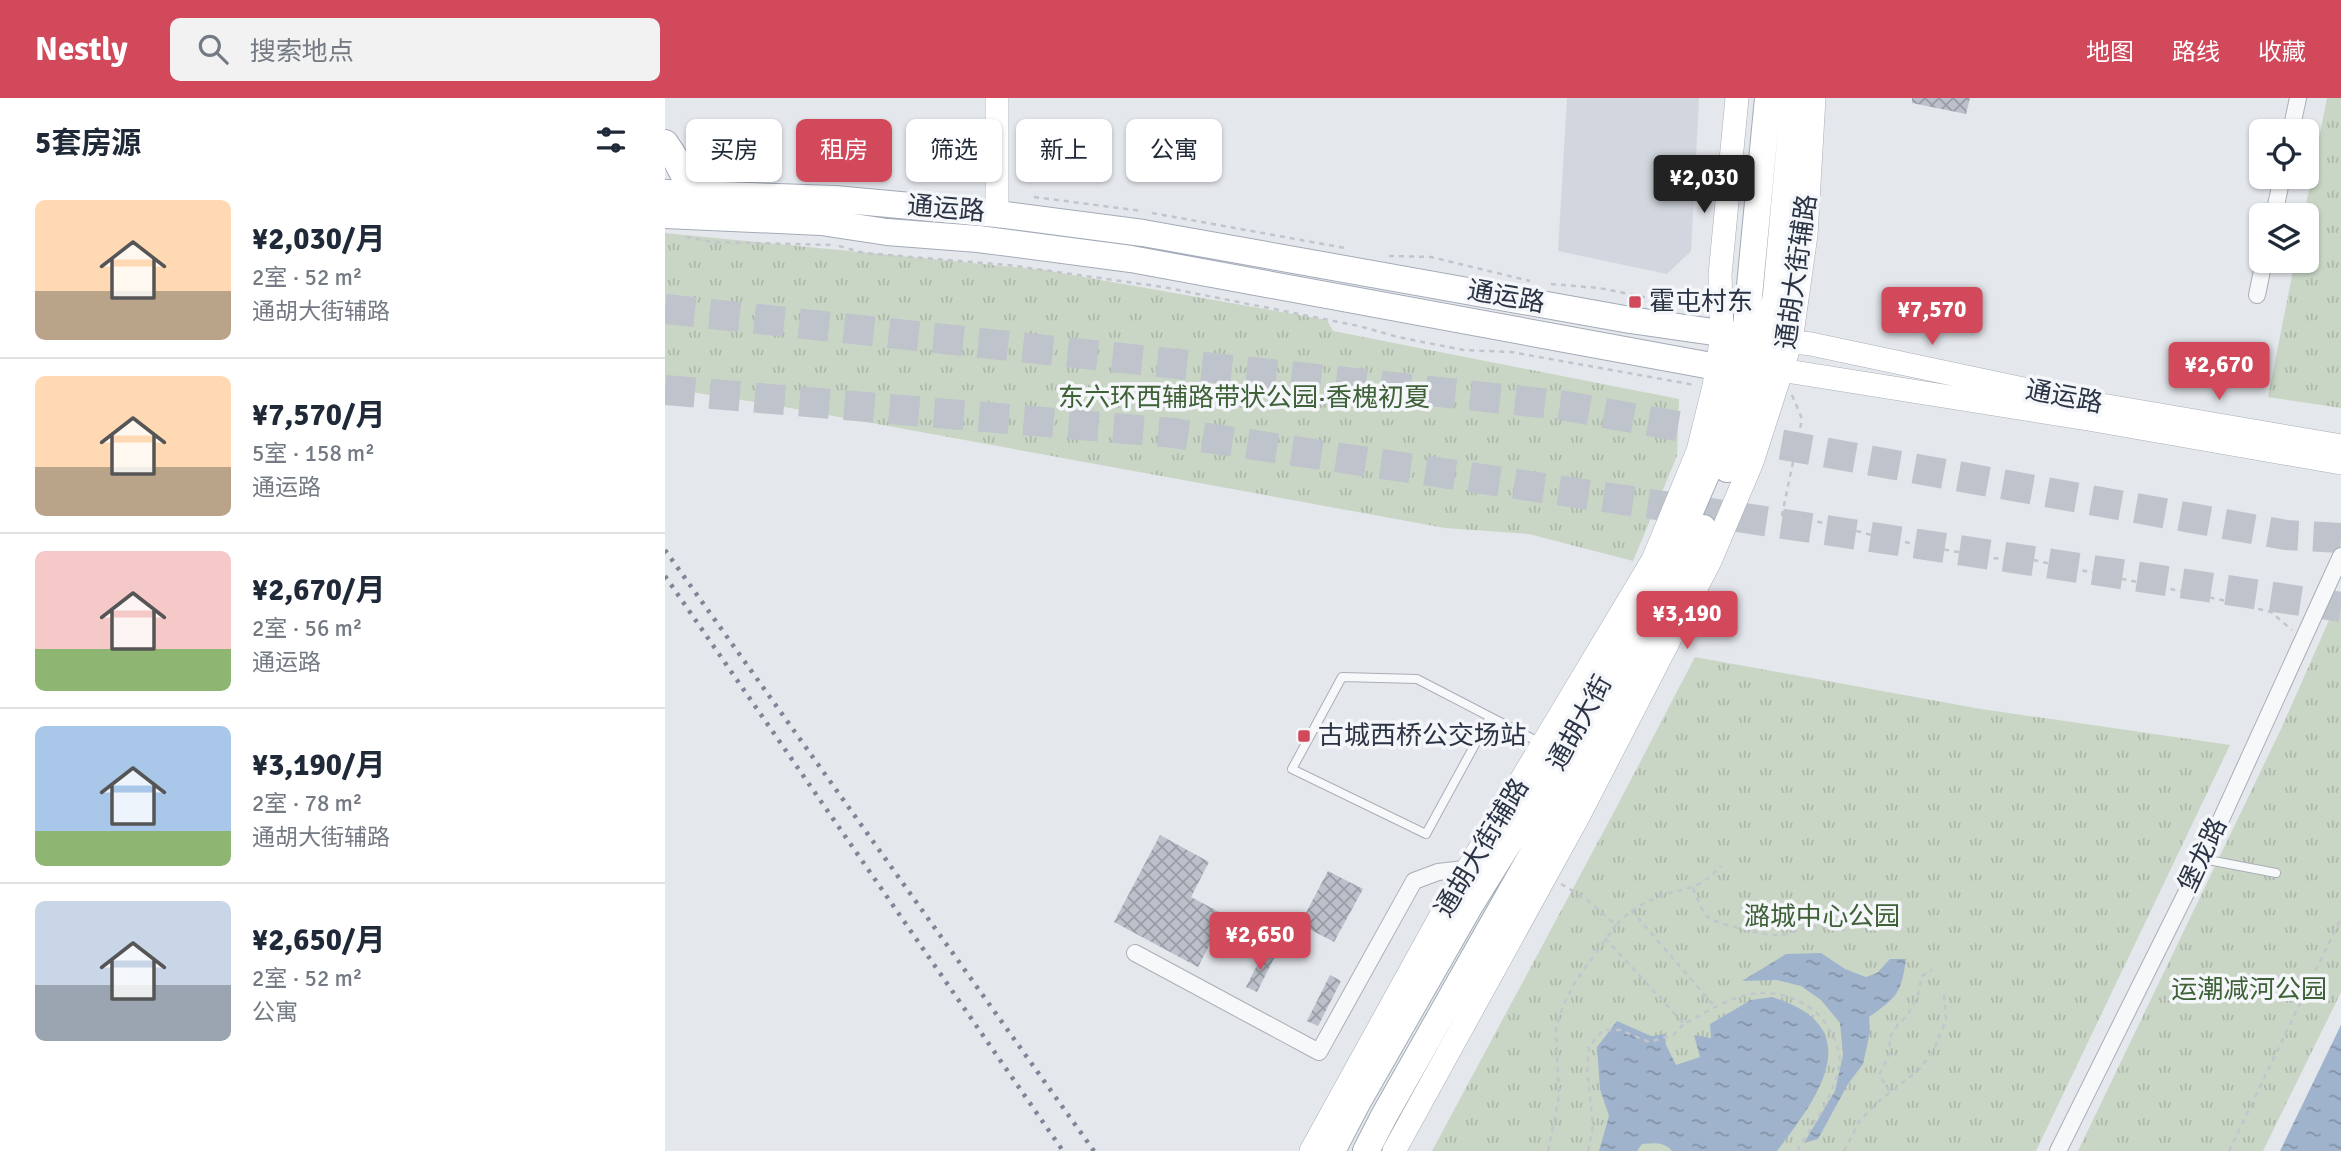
<!DOCTYPE html>
<html lang="zh">
<head>
<meta charset="utf-8">
<style>
	:root { --surface:#fff; --page:#f2f2f3; --text:#1f2937; --muted:#747a83; --line:#e0e1e3; --accent:#d1495b }
	body { margin:0; font-family:Signika,"Noto Sans SC",sans-serif; background:var(--page); color:var(--text); height:100vh; display:flex; flex-direction:column; font-size:26px; white-space:nowrap }
	* { box-sizing:border-box; margin:0 }
	p { font-size:23px; color:var(--muted) }
	.icon { flex:none; width:38px; height:38px; fill:none; stroke:currentColor; stroke-width:2; stroke-linecap:round; stroke-linejoin:round }
	.map { position:relative; flex:1; overflow:hidden }
	.drawer { display:flex; flex-direction:column; background:var(--surface); width:665px }
	.drawer>* { flex:none }
	.hud { position:absolute; left:21px; top:21px; width:665px; height:63px; display:flex; gap:14px }
	.buttons { position:absolute; left:1584px; top:21px; display:grid; gap:14px }
	.buttons a { display:grid; place-items:center; width:70px; height:70px; border-radius:10px; background:var(--surface); box-shadow:0 2px 5px #0004; font-size:35px }
	.price { position:absolute; translate:-50% -60px; padding:0 16px; border-radius:7px; background:var(--accent); color:#fff; font-size:23px; line-height:46px; filter:drop-shadow(0 2px 4px #0008) }
	.price::after { content:''; position:absolute; left:50%; top:42px; width:21px; height:16px; margin-left:-10px; background:inherit; clip-path:polygon(0 0,100% 0,50% 100%) }
	.price.active { background:#222; color:#fff }
	ul { padding:0; list-style:none }
	li { display:flex; align-items:center; gap:21px; height:175px; padding:0 35px }
	li+li { border-top:2px solid var(--line) }
	li span { display:grid; place-items:center; flex:none; width:196px; height:140px; border-radius:10px; color:#555 }
	li>.icon { margin-inline-start:auto }
	span .icon { width:84px; height:84px; fill:#fffc; stroke-width:1 }
	li b { font-size:30px }
	h2 { display:flex; justify-content:space-between; align-items:center; height:84px; padding:0 35px; font-size:30px }
	.chip { padding:0 24px; border-radius:10px; background:var(--surface); box-shadow:0 2px 5px #0004; font-size:24px; line-height:63px }
	.chip.active { background:var(--accent); color:#fff }
	header { display:flex; align-items:center; gap:42px; box-sizing:border-box; height:98px; padding:0 35px; background:var(--accent); color:#fff }
	header strong { font-size:33px }
	nav { display:flex; gap:38px; margin-inline-start:auto; font-size:24px }
	.search { width:490px; height:63px; background:var(--page); display:flex; align-items:center; gap:18px; box-sizing:border-box; padding:0 24px; border-radius:10px; color:var(--muted); font-size:26px }
	main { display:flex; flex:1; min-height:0 }
	.map>svg:first-child { display:block }
</style>
</head>
<body>
<header>
<strong>Nestly</strong>
<div class="search"><svg class="icon" aria-label="search" viewBox="0 0 24 24"><circle cx="10" cy="10" r="6"/><path d="M15 15l6 6"/></svg>搜索地点</div>
<nav><a>地图</a><a>路线</a><a>收藏</a></nav>
</header>
<main>
<section class="drawer">
<h2>5套房源<svg class="icon" aria-label="filters" viewBox="0 0 24 24"><path d="M4 7h16M4 17h16"/><circle cx="9" cy="7" r="2"/><circle cx="15" cy="17" r="2"/></svg></h2>
<ul>
<li><span style="background:linear-gradient(#ffd9b3 65%,#b9a48a 0)"><svg class="icon" aria-label="home" viewBox="0 0 24 24"><path d="M3 11l9-7 9 7M6 9v11h12V9"/></svg></span><div><b>¥2,030/月</b><p>2室 · 52 m²</p><p>通胡大街辅路</p></div></li>
<li><span style="background:linear-gradient(#ffd9b3 65%,#b9a48a 0)"><svg class="icon" aria-label="home" viewBox="0 0 24 24"><path d="M3 11l9-7 9 7M6 9v11h12V9"/></svg></span><div><b>¥7,570/月</b><p>5室 · 158 m²</p><p>通运路</p></div></li>
<li><span style="background:linear-gradient(#f6c9c9 70%,#8fb573 0)"><svg class="icon" aria-label="home" viewBox="0 0 24 24"><path d="M3 11l9-7 9 7M6 9v11h12V9"/></svg></span><div><b>¥2,670/月</b><p>2室 · 56 m²</p><p>通运路</p></div></li>
<li><span style="background:linear-gradient(#a9c7e8 75%,#8fb573 0)"><svg class="icon" aria-label="home" viewBox="0 0 24 24"><path d="M3 11l9-7 9 7M6 9v11h12V9"/></svg></span><div><b>¥3,190/月</b><p>2室 · 78 m²</p><p>通胡大街辅路</p></div></li>
<li><span style="background:linear-gradient(#c9d6e8 60%,#9aa5b1 0)"><svg class="icon" aria-label="home" viewBox="0 0 24 24"><path d="M3 11l9-7 9 7M6 9v11h12V9"/></svg></span><div><b>¥2,650/月</b><p>2室 · 52 m²</p><p>公寓</p></div></li>
</ul>
</section>
<div class="map">
<svg width="1676" height="1053" viewBox="0 0 1676 1053">
	<defs>
		<pattern id="park-tufts" width="24" height="20" patternUnits="userSpaceOnUse" patternTransform="scale(1.75)"><rect width="24" height="20" fill="#c9d6c5"/><path d="M3 7l-1-3M5 7V3M7 7l1-3M15 17l-1-3M17 17v-4M19 17l1-3" fill="none" stroke="#adb8ab"/></pattern>
		<pattern id="water-ripples" width="26" height="14" patternUnits="userSpaceOnUse" patternTransform="scale(1.75)"><rect width="26" height="14" fill="#9fb4cc"/><path d="M2 4q2-2 4 0t4 0M15 11q2-2 4 0t4 0" fill="none" stroke="#8293a7"/></pattern>
		<pattern id="building-cross-hatch" width="8" height="8" patternUnits="userSpaceOnUse" patternTransform="scale(1.75)"><rect width="8" height="8" fill="#bbc0ca"/><path d="M0 0l8 8M0 8l8-8" fill="none" stroke="#989da6"/></pattern>
	</defs>
	<rect width="100%" height="100%" fill="#e4e7ec"/>
	<path fill="#d2d6de" d="M902 0H1034L1026 153 1002 176 893 153Z"/>
	<path fill="url(#park-tufts)" d="M1662 0H1676V310L1603 299 1630 163H1642V117H1639Z
		M0 135 379 172 662 222 668 233 1014 301 1012 358 968 463 864 436 780 430 103 306 0 290Z
		M1676 495V894L1598 1053H1413L1616 631Z
		M1030 559 1316 611 1565 647 1371 1053H767L949 714Z"/>
	<path fill="url(#water-ripples)" d="M1156 855 1180 871 1201 879 1212 875 1225 861H1241C1236 896 1232 899 1204 919L1205 934 1198 966 1183 986 1153 1041 1139 1045 1170 993 1178 957 1175 925 1156 902 1136 888 1112 882 1077 883 1121 856Z
		M1107 899C1205 929 1154 998 1112 1053H1007C1000 1044 988 1045 977 1046L972 1053H934L944 1018 935 991 932 949 952 923 986 938 1000 936 1001 947 1011 967 1035 959 1029 937 1046 940 1045 926 1086 902Z
		M1676 927V1053H1615Z"/>
	<path fill="url(#building-cross-hatch)" d="M1247 0H1305L1301 16 1247 5Z
		M495 737 544 764 526 799 560 817 533 869 449 824Z
		M663 773 698 791 669 844 635 826Z
		M599 854 609 860 592 894 581 889Z
		M665 877 676 883 653 928 642 923Z"/>
	<g fill="none" stroke-linecap="round" stroke-linejoin="round">
		<path stroke="#bfc3cb" stroke-width="30" stroke-dasharray="30 15" stroke-linecap="butt" d="M0 211 895 307 1621 437 1676 440
			M0 292 509 335 1676 509"/>
		<g stroke="#a9aeb7" stroke-width="10">
			<path id="lane" d="M825 619 761 736 627 671 677 579 752 581 866 640 876 646
				M1538 761 1611 775"/>
		</g>
		<g stroke="#a9aeb7" stroke-width="18">
			<path id="street" d="M1626 33 1633 0
				M1609 117 1617 79
				M1592 197 1599 163
				M470 855 654 954 749 783 773 774 808 770
				M1393 1053 1538 761 1676 458"/>
		</g>
		<g stroke="#a9aeb7" stroke-width="24">
			<path id="secondary" d="M332 0V116
				M1112 242 1146 246 1425 305 1676 348
				M1103 270 1423 321 1676 365
				M646 1053 789 794 988 462 1033 353 1049 288 1057 237 1055 177 1072 0
				M729 1053 913 719 1045 463 1087 364 1126 243 1141 137 1149 0"/>
		</g>
		<g stroke="#a3abb8" stroke-width="28">
			<path id="primary" d="M0 45C15 66 25 86 30 111
				M0 95 170 101 332 116 478 135 965 222 1097 241
				M0 117 156 124 222 134 313 141 466 161 1052 269H1092
				M1062 371 1098 269 1111 197 1129 0
				M667 1053 692 1005 804 809 914 631 1005 460 1047 363 1069 288 1080 240 1103 0
				M701 1053 719 1018 894 709 1023 464 1038 430"/>
		</g>
		<path stroke="#c2c5cb" stroke-width="2.5" stroke-dasharray="5 5" stroke-linecap="butt" d="M369 99 477 113
			M487 115 680 150
			M21 139 48 144 168 147
			M174 148 199 155 343 167 498 189 694 228 733 239 798 252 846 254 1030 287
			M724 158 766 159 865 183
			M886 186 934 190 1034 210
			M1127 297 1137 321 1117 417 1169 427 1218 440 1325 460 1368 462 1571 505 1606 514 1627 532
			M896 786 920 800 951 827C964 813 979 804 998 797 1027 788 1033 792 1056 768
			M1028 790C1032 799 1036 813 1043 819 1051 826 1105 839 1116 837 1147 830 1151 822 1184 834
			M966 812 1051 910
			M940 840 1019 926C1038 916 1057 904 1077 898 1108 889 1146 901 1163 929 1170 940 1177 955 1174 969 1168 999 1149 1025 1133 1051L1137 1053
			M1225 993 1214 977 1224 957 1225 939 1233 926 1243 917 1253 896 1257 878 1267 872
			M883 1053 894 998 891 931 898 908 910 884 951 827
			M923 1053 928 1028 922 970 924 949 938 932H955L984 944 1008 937 1019 926
			M1179 1053 1195 1022 1214 1003 1255 971 1270 949 1281 922 1279 895
			M1564 1053 1676 820"/>
		<use href="#lane" stroke="#f7f8fa" stroke-width="8"/>
		<use href="#street" stroke="#f7f8fa" stroke-width="16"/>
		<use href="#secondary" stroke="#fff" stroke-width="23"/>
		<use href="#primary" stroke="#fff" stroke-width="26"/>
		<path stroke="#7d8696" stroke-width="4.5" stroke-dasharray="3.5 7" stroke-linecap="butt" d="M0 452 429 1053
			M0 478 398 1053"/>
	</g>
	<g fill="#d1495b" stroke="#f4f6f9" stroke-width="2.5">
		<rect x="963" y="197" width="14" height="14" rx="3.5"/>
		<rect x="632" y="631" width="14" height="14" rx="3.5"/>
	</g>
	<g text-anchor="middle" dominant-baseline="central" stroke-width="7" stroke-linejoin="round" paint-order="stroke">
		<g font-size="26" fill="#2b3445" stroke="#f4f6f9">
			<text transform="translate(281 111) rotate(5)">通运路</text>
			<text transform="translate(1132 174) rotate(-82)">通胡大街辅路</text>
			<text transform="translate(841 199) rotate(10)">通运路</text>
			<text transform="translate(1399 299) rotate(11)">通运路</text>
			<text transform="translate(915 625) rotate(-61)">通胡大街</text>
			<text transform="translate(817 750) rotate(-59)">通胡大街辅路</text>
			<text transform="translate(1538 757) rotate(-65)">堡龙路</text>
		</g>
		<g font-size="26" fill="#2b3445" stroke="#f4f6f9" text-anchor="start">
			<text x="984" y="204">霍屯村东</text>
			<text x="653" y="638">古城西桥公交场站</text>
		</g>
		<g font-size="26" fill="#3f6138" stroke="#f4f6f9">
			<text x="579" y="300">东六环西辅路带状公园·香槐初夏</text>
			<text x="1157" y="819">潞城中心公园</text>
			<text x="1584" y="892">运潮减河公园</text>
		</g>
	</g>
</svg>
<div class="buttons">
<a><svg class="icon" aria-label="locate" viewBox="0 0 24 24"><circle cx="12" cy="12" r="6"/><path d="M12 2v4M12 18v4M2 12h4M18 12h4"/></svg></a>
<a><svg class="icon" aria-label="layers" viewBox="0 0 24 24"><path d="M12 4l9 5-9 5-9-5zM3 14l9 5 9-5"/></svg></a>
</div>
<b class="price active" style="left:1039px;top:117px">¥2,030</b>
<b class="price" style="left:1267px;top:249px">¥7,570</b>
<b class="price" style="left:1554px;top:304px">¥2,670</b>
<b class="price" style="left:1022px;top:553px">¥3,190</b>
<b class="price" style="left:595px;top:874px">¥2,650</b>
<div class="hud">
<a class="chip">买房</a>
<a class="chip active">租房</a>
<a class="chip">筛选</a>
<a class="chip">新上</a>
<a class="chip">公寓</a>
</div>
</div>
</main>
</body>
</html>
